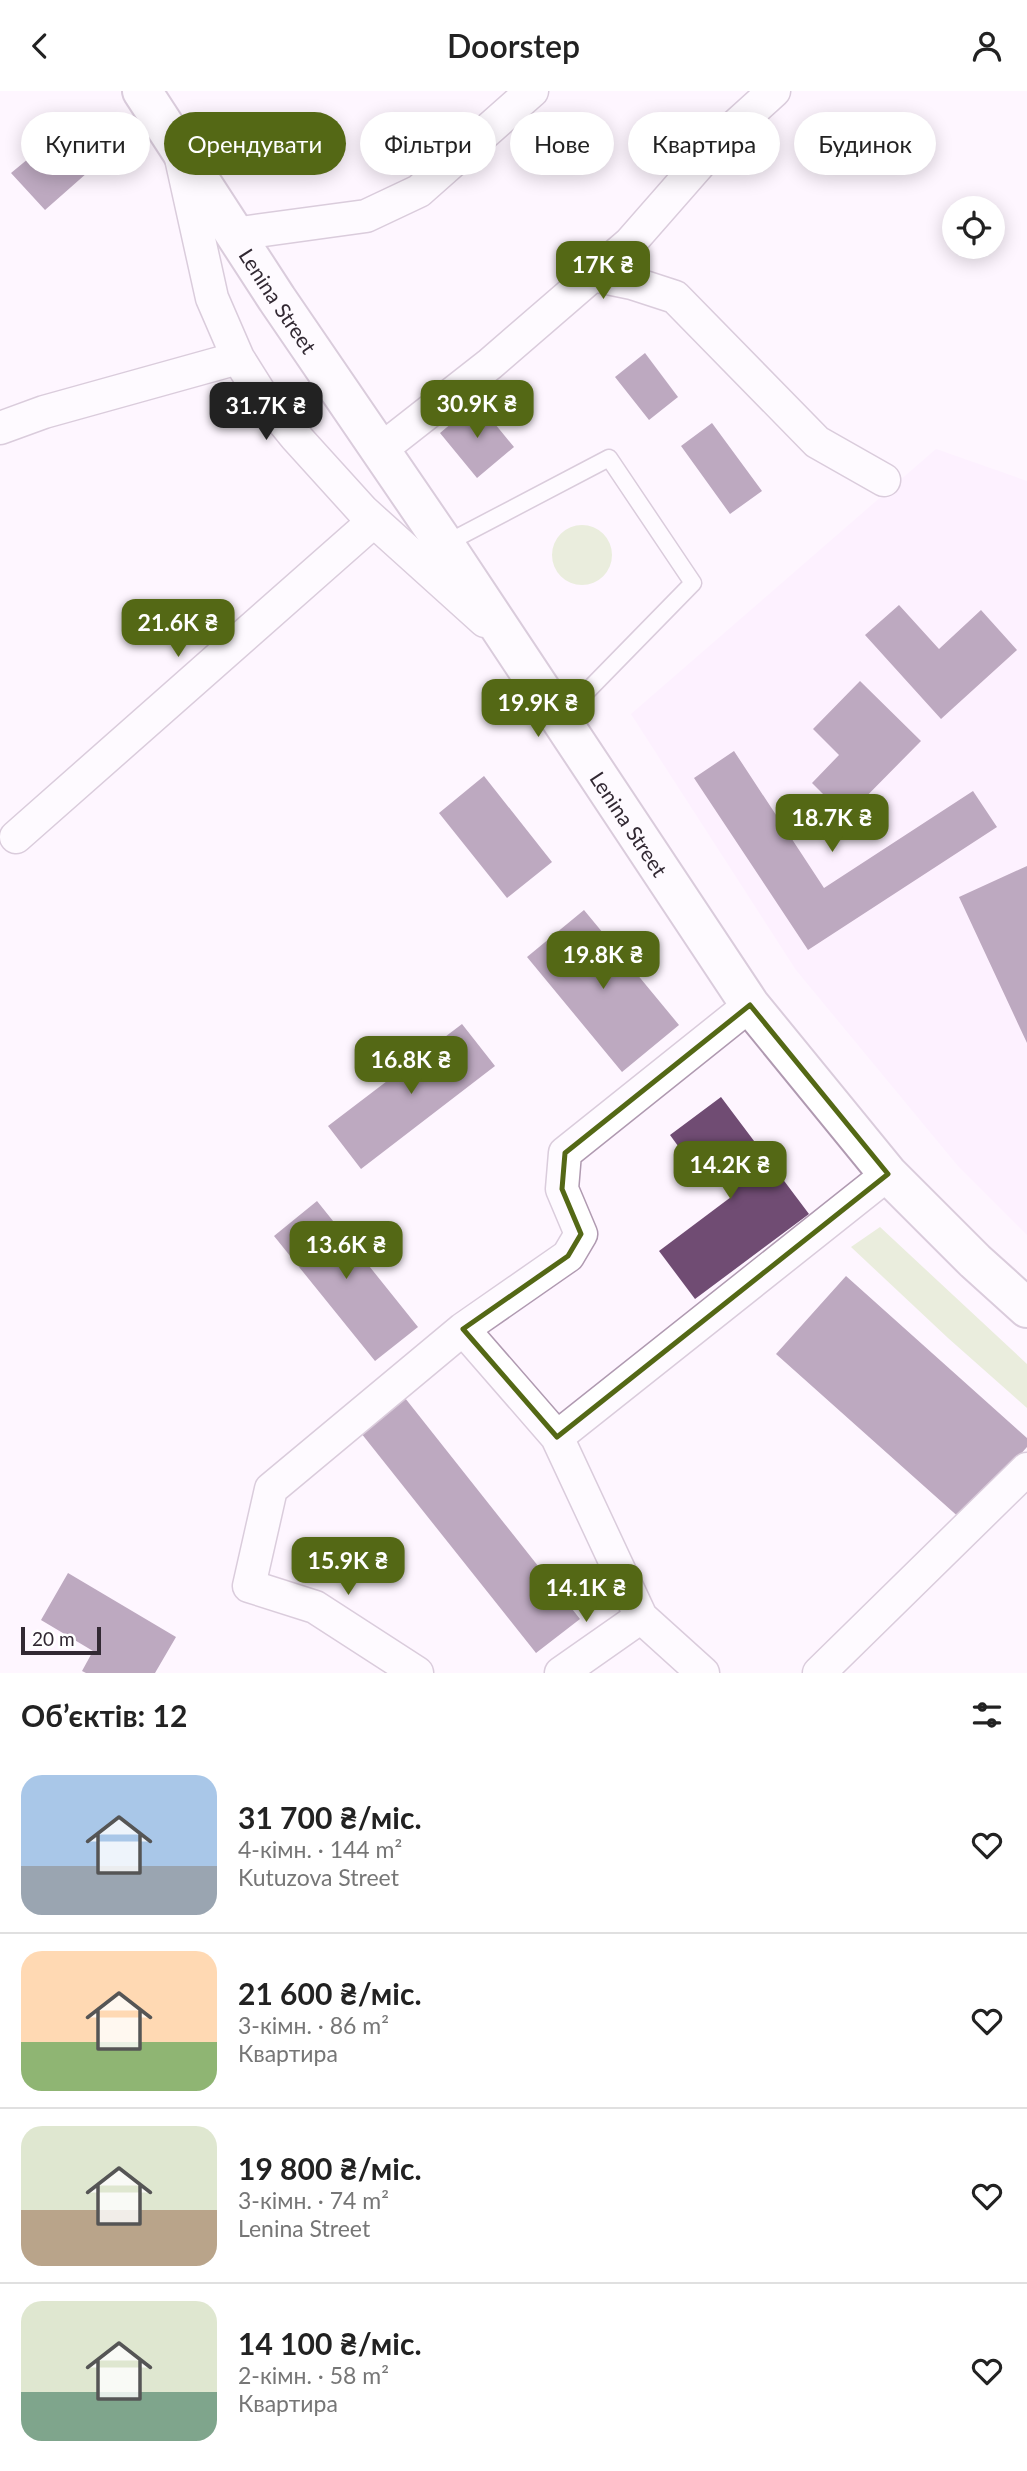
<!DOCTYPE html>
<html lang="uk">
<head>
<meta charset="utf-8">
<style>
	:root { --surface:#fff; --page:#f2f2f2; --text:#222; --muted:#767676; --line:#e0e0e0; --accent:#546815 }
	body { margin:0; font-family:Lato,sans-serif; background:var(--page); color:var(--text); height:100vh; display:flex; flex-direction:column; font-size:26px; white-space:nowrap }
	* { box-sizing:border-box; margin:0 }
	p { font-size:23px; color:var(--muted) }
	.icon { flex:none; width:38px; height:38px; fill:none; stroke:currentColor; stroke-width:2; stroke-linecap:round; stroke-linejoin:round }
	.map { position:relative; height:1582px; overflow:hidden }
	.side { display:flex; flex-direction:column; background:var(--surface); flex:1 }
	.side>* { flex:none }
	.guide { position:absolute; left:21px; top:21px; width:985px; height:63px; display:flex; gap:14px }
	.buttons { position:absolute; left:942px; top:105px; display:grid; gap:14px }
	.buttons a { display:grid; place-items:center; width:63px; height:63px; border-radius:50%; background:var(--surface); box-shadow:0 4px 18px #0003; font-size:35px }
	.scale { position:absolute; left:21px; bottom:18px; width:80px; box-sizing:border-box; padding-left:7px; border:4px solid #322933; border-top:0; font-size:19px; line-height:24px; white-space:nowrap; color:#322933; -webkit-text-stroke:5px #fff; paint-order:stroke }
	.price { position:absolute; translate:-50% -60px; padding:0 16px; border-radius:14px; background:var(--accent); color:#fff; font-size:23px; line-height:46px; filter:drop-shadow(0 2px 4px #0008) }
	.price::after { content:''; position:absolute; left:50%; top:42px; width:21px; height:16px; margin-left:-10px; background:inherit; clip-path:polygon(0 0,100% 0,50% 100%) }
	.price.selected { background:#222; color:#fff }
	ul { padding:0; list-style:none }
	li { display:flex; align-items:center; gap:21px; height:175px; padding:0 21px }
	li+li { border-top:2px solid var(--line) }
	li span { display:grid; place-items:center; flex:none; width:196px; height:140px; border-radius:21px; color:#555 }
	li>.icon { margin-inline-start:auto }
	span .icon { width:84px; height:84px; fill:#fffc; stroke-width:1 }
	li b { font-size:30px }
	h2 { display:flex; justify-content:space-between; align-items:center; height:84px; padding:0 21px; font-size:30px }
	.pill { padding:0 24px; border-radius:32px; background:var(--surface); box-shadow:0 4px 18px #0003; font-size:24px; line-height:63px }
	.pill.selected { background:var(--accent); color:#fff }
	header { display:flex; justify-content:space-between; align-items:center; height:91px; padding:0 21px; background:var(--surface); font-size:32px; font-weight:600 }
	.map>svg:first-child { display:block }
</style>
</head>
<body>
<header><svg class="icon" aria-label="back" viewBox="0 0 24 24"><path d="M15 5l-7 7 7 7"/></svg>Doorstep<svg class="icon" aria-label="person" viewBox="0 0 24 24"><circle cx="12" cy="8" r="4"/><path d="M4 21q1-7 8-7t8 7"/></svg></header>
<div class="map">
<svg width="1027" height="1582" viewBox="0 0 1027 1582">
	<rect width="100%" height="100%" fill="#fef5ff"/>
	<path fill="#fdebfe" d="M936 358 1027 390V1144L958 1075 796 879 631 623Z"/>
	<path fill="#d3e3b3" d="M552 464a30 30 0 1 1 60 0a30 30 0 1 1-60 0Z
		M880 1136 1027 1273V1317L948 1247 851 1156Z"/>
	<path fill="#704c73" d="M63 39 96 74 45 119 11 82Z
		M645 262 678 306 649 329 615 286Z
		M477 311 514 356 477 387 440 342Z
		M712 332 762 400 730 423 681 355Z
		M899 514 939 558 981 519 1017 559 941 628 865 544Z
		M860 590 921 650 846 726 812 692 839 664 813 638Z
		M734 660 824 797 973 700 997 736 808 859 694 687Z
		M484 685 552 771 507 807 439 722Z
		M1027 775V952L959 806Z
		M584 819 679 934 622 981 527 866Z
		M462 933 495 975 361 1078 328 1035Z
		M721 1006 809 1123 695 1208 659 1160 731 1106 698 1063 689 1070 670 1044Z
		M317 1110 418 1236 375 1270 274 1145Z
		M846 1185 1027 1347V1356L962 1429 776 1263Z
		M405 1307 580 1528 536 1562 361 1342Z
		M68 1482 176 1546 155 1582H86L82 1580 93 1560 41 1529Z"/>
	<g fill="none" stroke-linecap="round" stroke-linejoin="round">
		<g stroke="#b09ab1" stroke-width="19">
			<path id="service" d="M445 453 609 367 693 492 560 628"/>
		</g>
		<g stroke="#b09ab1" stroke-width="35">
			<path id="minor" d="M181 67 212 207 238 267 260 302 295 345 363 420 485 530
				M234 143 366 125 419 100 532 0
				M593 184 632 192 675 206 817 351 884 389
				M0 337 44 321 238 267
				M379 360 490 273 630 152 722 47 774 0
				M16 746 374 430
				M463 1238 557 1346 888 1083
				M557 1346 641 1526 703 1582
				M417 1582 315 1516 249 1495 271 1398 463 1238 568 1165 581 1143 562 1098 565 1062 750 914
				M561 1582 641 1526
				M819 1582 1027 1378"/>
		</g>
		<g stroke="#b09ab1" stroke-width="42">
			<g id="secondary">
				<path id="s1" d="M142 0 277 208 445 454 750 914 888 1083 975 1170 1027 1217"/>
			</g>
		</g>
		<use href="#service" stroke="#fff" stroke-width="16"/>
		<use href="#minor" stroke="#fff" stroke-width="32"/>
		<use href="#secondary" stroke="#fff" stroke-width="38"/>
	</g>
	<path d="M0 0H1027V1582H0ZM750 914 888 1083 557 1346 463 1238 568 1165 581 1143 562 1098 565 1062Z" fill="#fef5ff" fill-opacity=".55" fill-rule="evenodd"/>
	<path fill="none" stroke="#546815" stroke-width="5" stroke-linejoin="round" d="M750 914 888 1083 557 1346 463 1238 568 1165 581 1143 562 1098 565 1062Z"/>
	<g text-anchor="middle" dominant-baseline="central" stroke-width="7" stroke-linejoin="round" paint-order="stroke">
		<g font-size="21" fill="#322933" stroke="#fff">
			<text stroke="none"><textPath href="#s1" startOffset="250">Lenina Street</textPath></text>
			<text stroke="none"><textPath href="#s1" startOffset="880">Lenina Street</textPath></text>
		</g>
	</g>
</svg>
<div class="buttons">
<a><svg class="icon" aria-label="locate" viewBox="0 0 24 24"><circle cx="12" cy="12" r="6"/><path d="M12 2v4M12 18v4M2 12h4M18 12h4"/></svg></a>
</div>
<div class="scale">20 m</div>
<b class="price" style="left:603px;top:210px">17K ₴</b>
<b class="price" style="left:477px;top:349px">30.9K ₴</b>
<b class="price selected" style="left:266px;top:351px">31.7K ₴</b>
<b class="price" style="left:178px;top:568px">21.6K ₴</b>
<b class="price" style="left:538px;top:648px">19.9K ₴</b>
<b class="price" style="left:832px;top:763px">18.7K ₴</b>
<b class="price" style="left:603px;top:900px">19.8K ₴</b>
<b class="price" style="left:411px;top:1005px">16.8K ₴</b>
<b class="price" style="left:730px;top:1110px">14.2K ₴</b>
<b class="price" style="left:346px;top:1190px">13.6K ₴</b>
<b class="price" style="left:348px;top:1506px">15.9K ₴</b>
<b class="price" style="left:586px;top:1533px">14.1K ₴</b>
<div class="guide">
<a class="pill">Купити</a>
<a class="pill selected">Орендувати</a>
<a class="pill">Фільтри</a>
<a class="pill">Нове</a>
<a class="pill">Квартира</a>
<a class="pill">Будинок</a>
</div>
</div>
<section class="side">
<h2>Об’єктів: 12<svg class="icon" aria-label="filters" viewBox="0 0 24 24"><path d="M4 7h16M4 17h16"/><circle cx="9" cy="7" r="2"/><circle cx="15" cy="17" r="2"/></svg></h2>
<ul>
<li><span style="background:linear-gradient(#a9c7e8 65%,#9aa5b1 0)"><svg class="icon" aria-label="home" viewBox="0 0 24 24"><path d="M3 11l9-7 9 7M6 9v11h12V9"/></svg></span><div><b>31 700 ₴/міс.</b><p>4-кімн. · 144 m²</p><p>Kutuzova Street</p></div><svg class="icon" aria-label="heart" viewBox="0 0 24 24"><path d="M12 20l-8-8c-3-5 5-10 8-4 3-6 11-1 8 4z"/></svg></li>
<li><span style="background:linear-gradient(#ffd9b3 65%,#8fb573 0)"><svg class="icon" aria-label="home" viewBox="0 0 24 24"><path d="M3 11l9-7 9 7M6 9v11h12V9"/></svg></span><div><b>21 600 ₴/міс.</b><p>3-кімн. · 86 m²</p><p>Квартира</p></div><svg class="icon" aria-label="heart" viewBox="0 0 24 24"><path d="M12 20l-8-8c-3-5 5-10 8-4 3-6 11-1 8 4z"/></svg></li>
<li><span style="background:linear-gradient(#dfe7d0 60%,#b9a48a 0)"><svg class="icon" aria-label="home" viewBox="0 0 24 24"><path d="M3 11l9-7 9 7M6 9v11h12V9"/></svg></span><div><b>19 800 ₴/міс.</b><p>3-кімн. · 74 m²</p><p>Lenina Street</p></div><svg class="icon" aria-label="heart" viewBox="0 0 24 24"><path d="M12 20l-8-8c-3-5 5-10 8-4 3-6 11-1 8 4z"/></svg></li>
<li><span style="background:linear-gradient(#dfe7d0 65%,#7fa58c 0)"><svg class="icon" aria-label="home" viewBox="0 0 24 24"><path d="M3 11l9-7 9 7M6 9v11h12V9"/></svg></span><div><b>14 100 ₴/міс.</b><p>2-кімн. · 58 m²</p><p>Квартира</p></div><svg class="icon" aria-label="heart" viewBox="0 0 24 24"><path d="M12 20l-8-8c-3-5 5-10 8-4 3-6 11-1 8 4z"/></svg></li>
</ul>
</section>
</body>
</html>
